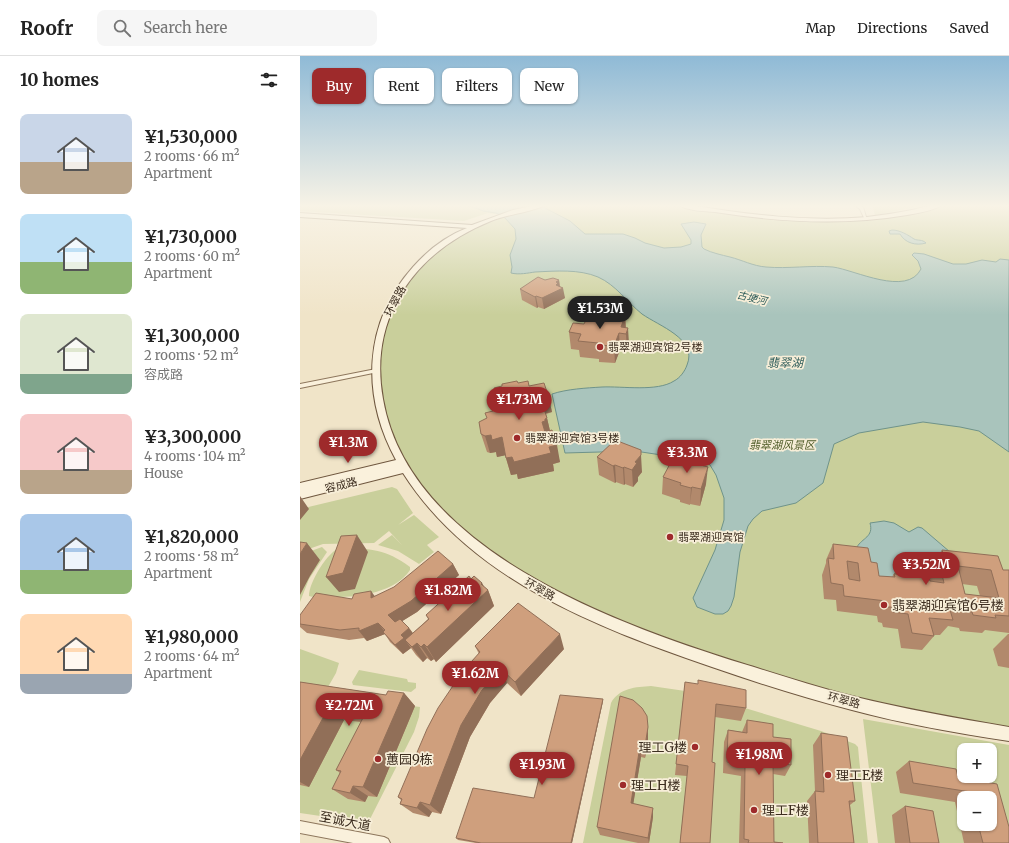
<!DOCTYPE html>
<html lang="en">
<head>
<meta charset="utf-8">
<style>
	:root { --surface:#fff; --page:#f6f6f6; --text:#222; --muted:#767676; --line:#e0e0e0; --accent:#9e2a2b }
	body { margin:0; font-family:Merriweather,"Noto Sans SC",serif; background:var(--page); color:var(--text); height:100vh; display:flex; flex-direction:column; font-size:15px; white-space:nowrap }
	* { box-sizing:border-box; margin:0 }
	p { font-size:13px; color:var(--muted) }
	.icon { flex:none; width:22px; height:22px; fill:none; stroke:currentColor; stroke-width:2; stroke-linecap:round; stroke-linejoin:round }
	.map { position:relative; flex:1; overflow:hidden }
	.sheet { display:flex; flex-direction:column; background:var(--surface); width:300px }
	.sheet>* { flex:none }
	.hud { position:absolute; left:12px; top:12px; width:380px; height:36px; display:flex; gap:8px }
	.tools { position:absolute; left:657px; top:687px; display:grid; gap:8px }
	.tools a { display:grid; place-items:center; width:40px; height:40px; border-radius:8px; background:var(--surface); box-shadow:0 1px 3px #0004; font-size:20px }
	.price { position:absolute; translate:-50% -34px; padding:0 9px; border-radius:14px; background:var(--accent); color:#fff; font-size:13px; line-height:26px; filter:drop-shadow(0 1px 2px #0008) }
	.price::after { content:''; position:absolute; left:50%; top:24px; width:12px; height:9px; margin-left:-6px; background:inherit; clip-path:polygon(0 0,100% 0,50% 100%) }
	.price.selected { background:#222; color:#fff }
	ul { padding:0; list-style:none }
	li { display:flex; align-items:center; gap:12px; height:100px; padding:0 20px }
	li span { display:grid; place-items:center; flex:none; width:112px; height:80px; border-radius:8px; color:#555 }
	li>.icon { margin-inline-start:auto }
	span .icon { width:48px; height:48px; fill:#fffc; stroke-width:1 }
	li b { font-size:17px }
	h2 { display:flex; justify-content:space-between; align-items:center; height:48px; padding:0 20px; font-size:17px }
	.pill { padding:0 14px; border-radius:8px; background:var(--surface); box-shadow:0 1px 3px #0004; font-size:14px; line-height:36px }
	.pill.selected { background:var(--accent); color:#fff }
	header { display:flex; align-items:center; gap:24px; box-sizing:border-box; height:56px; padding:0 20px; background:var(--surface); border-bottom:1px solid var(--line) }
	header strong { font-size:19px }
	nav { display:flex; gap:22px; margin-inline-start:auto; font-size:14px }
	.search { width:280px; height:36px; background:var(--page); display:flex; align-items:center; gap:10px; box-sizing:border-box; padding:0 14px; border-radius:8px; color:var(--muted); font-size:15px }
	main { display:flex; flex:1; min-height:0 }
	.map>svg:first-child { display:block }
</style>
</head>
<body>
<header>
<strong>Roofr</strong>
<div class="search"><svg class="icon" aria-label="search" viewBox="0 0 24 24"><circle cx="10" cy="10" r="6"/><path d="M15 15l6 6"/></svg>Search here</div>
<nav><a>Map</a><a>Directions</a><a>Saved</a></nav>
</header>
<main>
<section class="sheet">
<h2>10 homes<svg class="icon" aria-label="filters" viewBox="0 0 24 24"><path d="M4 7h16M4 17h16"/><circle cx="9" cy="7" r="2"/><circle cx="15" cy="17" r="2"/></svg></h2>
<ul>
<li><span style="background:linear-gradient(#c9d6e8 60%,#b9a48a 0)"><svg class="icon" aria-label="home" viewBox="0 0 24 24"><path d="M3 11l9-7 9 7M6 9v11h12V9"/></svg></span><div><b>¥1,530,000</b><p>2 rooms · 66 m²</p><p>Apartment</p></div></li>
<li><span style="background:linear-gradient(#bfe0f5 60%,#8fb573 0)"><svg class="icon" aria-label="home" viewBox="0 0 24 24"><path d="M3 11l9-7 9 7M6 9v11h12V9"/></svg></span><div><b>¥1,730,000</b><p>2 rooms · 60 m²</p><p>Apartment</p></div></li>
<li><span style="background:linear-gradient(#dfe7d0 75%,#7fa58c 0)"><svg class="icon" aria-label="home" viewBox="0 0 24 24"><path d="M3 11l9-7 9 7M6 9v11h12V9"/></svg></span><div><b>¥1,300,000</b><p>2 rooms · 52 m²</p><p>容成路</p></div></li>
<li><span style="background:linear-gradient(#f6c9c9 70%,#b9a48a 0)"><svg class="icon" aria-label="home" viewBox="0 0 24 24"><path d="M3 11l9-7 9 7M6 9v11h12V9"/></svg></span><div><b>¥3,300,000</b><p>4 rooms · 104 m²</p><p>House</p></div></li>
<li><span style="background:linear-gradient(#a9c7e8 70%,#8fb573 0)"><svg class="icon" aria-label="home" viewBox="0 0 24 24"><path d="M3 11l9-7 9 7M6 9v11h12V9"/></svg></span><div><b>¥1,820,000</b><p>2 rooms · 58 m²</p><p>Apartment</p></div></li>
<li><span style="background:linear-gradient(#ffd9b3 75%,#9aa5b1 0)"><svg class="icon" aria-label="home" viewBox="0 0 24 24"><path d="M3 11l9-7 9 7M6 9v11h12V9"/></svg></span><div><b>¥1,980,000</b><p>2 rooms · 64 m²</p><p>Apartment</p></div></li>
</ul>
</section>
<div class="map">
<svg width="709" height="787" viewBox="0 0 709 787">
	<rect width="100%" height="100%" fill="#f0e4c8"/>
	<path fill="#c9cf9b" fill-rule="evenodd" d="M0 149H231L194 158 188 157 164 165 0 155Z
		M242 149H382L411 154 494 164 575 162 639 149H709V678L509 635 253 541 133 452 86 374 76 304 91 251 122 206 172 170Z
		M572 149H627L575 159Z
		M92 431 97 433 113 457 98 469 114 459 139 481 127 489 134 496 119 508 98 495 78 489 92 479 102 489 89 475 74 487 23 488 0 496V453Z
		M22 491 27 496 9 523 0 546V499Z
		M41 491C71 493 86 493 110 511V514C94 538 54 542 27 541 21 541 14 542 9 540 9 526 28 495 41 491Z
		M0 593 39 607 36 617 24 638 120 651 119 661 114 676 68 767 0 757Z
		M59 614 107 623 108 626 116 627V632L111 636 53 629 52 626Z
		M351 630 392 636 521 675 555 688 558 691 559 702 568 787H283L311 647C319 632 336 631 351 630Z
		M563 663 709 689V787H578ZM664 694H690V720H664ZM664 742H690V768H664Z"/>
	<path fill="#a9c4bc" stroke="#6f938a" d="M168 149H243L245 152 270 165 285 178H323L335 182 345 187 364 192 381 191 391 188V184L381 168 394 166 406 168 401 179 402 191 404 193C412 197 422 199 430 201 442 204 453 210 466 211 488 213 511 209 533 211 555 214 607 241 621 213L618 205 612 199 614 197 624 198 653 208H666L682 204 696 206 700 203 709 204V396L679 375 660 371 623 366 559 377 534 388 523 427 496 447 462 455 453 463 448 470 440 496 434 541 431 550 428 555 423 558H415L397 551 393 542 415 494 424 464V442L416 419 410 409 403 403 393 400H368L335 395 265 397 252 338C267 333 286 332 302 331 322 330 357 336 374 325 380 322 385 315 387 309 398 283 359 270 342 258 327 246 316 229 298 221 279 213 256 215 235 216 228 217 219 219 211 217L212 211 210 199 216 183 215 173 205 162 196 157 183 155Z
		M592 174C600 174 608 179 614 183 618 185 622 183 626 187 616 190 605 187 600 178H590L589 175Z
		M584 465 594 467 609 476 618 471 622 472 650 496 644 503 628 501 613 503 611 506 608 531 580 528 557 491C562 482 574 481 570 467Z"/>
	<g fill="none" stroke-linecap="round" stroke-linejoin="round">
		<g stroke="#8d765c" stroke-width="2">
			<path id="street" d="M554 149H559L563 151 567 164H565L560 153Z
				M76 313 79 315 78 316 0 332V328Z
				M0 765 84 781 88 783 90 787H53L0 777Z"/>
		</g>
		<g stroke="#6f573f" stroke-width="2">
			<path id="secondary" d="M236 149H245C229 157 208 158 191 165 116 195 68 260 83 343 109 494 316 568 444 608 480 619 516 631 552 640 604 653 656 662 709 671V685C656 677 604 668 552 654 505 642 458 627 412 611 298 572 171 524 103 417L0 443V427L96 404C61 340 63 267 113 211 127 195 146 180 167 172L0 161V157L172 169 213 154Z
				M379 149H390C449 159 508 166 567 161 582 159 597 157 612 154 622 152 632 148 642 149 633 155 618 157 607 159 543 170 479 166 415 156 404 155 388 155 379 149Z"/>
		</g>
		<use href="#street" fill="#faf1dc" fill-rule="evenodd"/>
		<use href="#secondary" fill="#faf1dc" fill-rule="evenodd"/>
	</g>
	<path fill="#b2896c" fill-rule="evenodd" d="M245 224H259L260 230 265 242 244 253 238 251 237 252 222 244 220 233Z
		M325 260 326 271 329 288 327 295 320 294 315 307 299 306V303L280 301 279 294 271 293 269 276 284 268 306 262Z
		M218 327 229 330 248 339 252 356 246 358 250 375 260 406 253 408 254 415 218 423 217 418 211 419 205 399 197 401 196 396 190 397 187 396 181 378 187 362 193 355 195 336Z
		M297 401 342 416 338 421V425L333 431 325 428 324 429 316 426 315 427 299 419Z
		M363 421 406 428 400 450 390 448V449L380 446V444L362 438Z
		M533 488 571 506 579 520 592 521 596 514 613 520 629 522 633 516 631 510 642 494 703 514H709V577L685 574 682 577 660 575 659 572 648 570 640 579H633L634 580 622 594 601 592 598 573 583 571 582 567 578 566 577 560 537 555 536 544 524 543 522 519 526 507V504ZM662 528 677 530 680 540 665 538Z
		M153 508 159 519 117 556 102 565 109 572 113 577 128 563 126 559 171 523 182 527 184 531 188 534 194 550 136 606 134 603 131 605 127 602 123 606 116 599 111 592 103 598 90 586 85 578 67 585 64 582 49 584 7 577 0 571V559L52 543 75 540Z
		M708 578H709V612L698 610 693 593Z
		M175 590 264 593 221 640 207 627 190 647 170 681 141 758 132 756 129 761 113 757 100 748 101 744 98 741 179 598Z
		M0 626 86 639 104 637 115 650 77 741 68 740 65 746 48 743 32 733 40 717 36 714 61 666 44 664 9 731 0 729Z
		M385 626 446 652 441 665 415 661 412 706 410 787H380L387 720 375 719Z
		M303 643V645L272 787H176L158 784 156 782 234 742Z
		M447 664 473 681 491 709 485 720 473 718 474 786 483 787H439L441 720 423 717 424 686 428 674 442 676Z
		M348 671V683L345 702 341 701 333 748 353 752V761L349 787H338L300 779 297 771Z
		M521 677 555 745 550 749 554 787H509L507 745 515 735 513 689Z
		M609 705 658 721 697 728 709 787H664L655 746 600 737 596 716ZM664 742H690V768H664Z
		M605 750 639 787H595L592 759Z"/>
	<path fill="#916f58" d="M259 224 260 233 263 232 265 242 244 253 242 242 256 226Z
		M236 240 238 251 237 252 235 241Z
		M325 260 326 277 321 271Z
		M328 272 329 288 327 295 326 278Z
		M319 277 320 294 315 307 314 290Z
		M248 339 252 356 238 359 235 342Z
		M247 362 251 379 246 383 242 366 245 363Z
		M191 379 202 381 207 399 197 401 196 396 190 397 185 380Z
		M257 389 260 406 253 408 254 415 218 423 217 418 211 419 206 402Z
		M341 399 342 416 338 421V425L333 431 332 414 335 406Z
		M315 409 316 426 315 427 313 410Z
		M324 411 325 428 324 429 323 412Z
		M408 411 406 428 400 450 401 433Z
		M392 431 390 448V449L391 432Z
		M0 440 9 453 0 464Z
		M57 479 68 496 55 533 39 536 26 521Z
		M7 487 20 504 10 520 0 539V498Z
		M153 508 159 519 117 556 96 569 88 559Z
		M182 527 186 535 188 534 194 550 136 606 127 591Z
		M71 535 79 546 71 542Z
		M78 567 86 577 83 576 85 578 67 585 59 575Z
		M109 572 116 582 105 584 111 592 103 598 95 589 101 579Z
		M260 578 264 593 221 640 215 626Z
		M117 587 127 602 123 606 112 591Z
		M124 588 134 603 131 605 121 591Z
		M201 613 207 627 190 647 170 681 141 758 130 749 161 669 182 634Z
		M104 637 115 650 77 741 63 731Z
		M303 643V645L272 787H271Z
		M29 651 44 664 9 731 0 726V704Z
		M348 671V683L345 702V690Z
		M340 690 341 701 332 756 331 747Z
		M53 730 68 740 65 746 50 737Z
		M120 746 132 756 129 761 117 752Z
		M353 752V761L349 787 348 782Z"/>
	<path fill="#cf9f7d" stroke="#916f58" fill-rule="evenodd" d="M238 221 245 224 253 222 259 224 256 226 258 227 256 229 263 232 242 242 236 240 235 241 220 233Z
		M308 258 325 260 321 271 328 272 326 278 319 277 314 290 298 289V287L278 285 281 278 269 276 273 267 284 268 288 260 306 262Z
		M217 325 218 327 228 325 229 330 244 327 248 339 235 342 238 351 241 350 242 353H244L247 362 245 363V365L242 366 245 376 252 374 257 389 249 391 251 397 214 406 212 401 206 402 202 381 192 384 191 379 185 380 181 378 179 366 187 362 185 357 193 355 189 338 195 336 194 332 202 330V328Z
		M315 384 341 394V399L335 406 337 407 332 414 324 411 323 412 315 409 313 410 297 401Z
		M378 403 408 411 401 433 392 431 391 432 380 429 381 427 363 421 372 404Z
		M57 479 43 517 26 521 41 480Z
		M0 486 7 487 0 498Z
		M533 488 568 492 571 506 577 507 579 520 595 521 594 518H597L596 514 612 515 613 520 629 522 630 525 644 527 639 507 646 508 642 494 698 500 703 514H709V560L695 559 696 562 673 559 672 556 650 554 653 564 629 562 634 580 612 577 608 558 593 556 592 551H587L586 545 544 540 543 529 531 527 528 502 534 503ZM547 505 558 507 560 525 549 523ZM658 510 691 514 699 542 665 538Z
		M138 495 153 508 111 545 88 559 95 566 100 563 109 572 101 579 104 582 95 589 83 576 85 574 78 567 59 575V572L40 574 0 568V559L16 537 52 543 54 538 71 535V542L94 531Z
		M169 520 171 523 174 520 182 527 181 528 188 534 127 591 124 588 121 591 117 587 112 591 105 584 129 563 126 559Z
		M218 547 260 578 215 626 201 613 182 634 161 669 130 749 120 746 117 752 100 748 102 743 98 741 127 673 138 652 163 615 180 596 175 590Z
		M398 624 446 634V652L416 648 412 706 415 707 410 787H380L388 710 376 708 385 626 398 628Z
		M0 626 86 639 88 635 104 637 63 731 53 730 50 737 32 733 41 715 36 714 66 656 29 651 0 704Z
		M260 639 303 643 271 787H181L156 782 173 732 234 742Z
		M320 640 333 644 342 652 347 660 348 671 345 690H340L331 747 353 752 348 782 297 771Z
		M447 664 473 668V681L491 683V709L473 706 474 786 483 787H448L449 784 444 783 445 709 427 706 428 674 447 677Z
		M521 677 547 681 555 745H549L554 787H518L515 735 524 736Z
		M609 705 656 713 658 721 697 728 709 771V787H683L678 768H690V742H672L671 736 613 727Z
		M605 750 633 755 639 787H610Z"/>
	<linearGradient id="sky" x2="0" y2="1"><stop stop-color="#8fbad6"/><stop offset="0.58" stop-color="#f8f3e6"/><stop offset="1" stop-color="#f8f3e6" stop-opacity="0"/></linearGradient>
	<rect width="709" height="259" fill="url(#sky)"/>
	<g fill="#9e2a2b" stroke="#f7eed8" stroke-width="1.5">
		<circle cx="300" cy="291" r="4"/>
		<circle cx="217" cy="382" r="4"/>
		<circle cx="370" cy="481" r="4"/>
		<circle cx="584" cy="549" r="4"/>
		<circle cx="395" cy="691" r="4"/>
		<circle cx="78" cy="703" r="4"/>
		<circle cx="528" cy="719" r="4"/>
		<circle cx="323" cy="729" r="4"/>
		<circle cx="454" cy="754" r="4"/>
	</g>
	<g text-anchor="middle" dominant-baseline="central" stroke-width="3.5" stroke-linejoin="round" paint-order="stroke">
		<g font-size="10" font-style="italic" fill="#2f5d5a" stroke="#f7eed8">
			<text transform="translate(452 242) rotate(13)">古埂河</text>
		</g>
		<g font-size="11" fill="#3d2e20" stroke="#f7eed8">
			<text transform="translate(95 245) rotate(-62)">环翠路</text>
			<text transform="translate(41 429) rotate(-14)">容成路</text>
			<text transform="translate(240 533) rotate(30)">环翠路</text>
			<text transform="translate(544 644) rotate(15)">环翠路</text>
		</g>
		<g font-size="11" fill="#3d2e20" stroke="#f7eed8" text-anchor="start">
			<text x="308" y="291">翡翠湖迎宾馆2号楼</text>
			<text x="225" y="382">翡翠湖迎宾馆3号楼</text>
			<text x="378" y="481">翡翠湖迎宾馆</text>
		</g>
		<g font-size="11" font-style="italic" fill="#4d5a26" stroke="#f7eed8">
			<text x="482" y="389">翡翠湖风景区</text>
		</g>
		<g font-size="12" font-style="italic" fill="#2f5d5a" stroke="#f7eed8">
			<text x="485" y="306">翡翠湖</text>
		</g>
		<g font-size="13" fill="#3d2e20" stroke="#f7eed8" text-anchor="start">
			<text x="592" y="549">翡翠湖迎宾馆6号楼</text>
			<text x="387" y="691" text-anchor="end">理工G楼</text>
			<text x="86" y="703">蕙园9栋</text>
			<text x="536" y="719">理工E楼</text>
			<text x="331" y="729">理工H楼</text>
			<text x="462" y="754">理工F楼</text>
		</g>
		<g font-size="13" fill="#3d2e20" stroke="#f7eed8">
			<text transform="translate(45 765) rotate(11)">至诚大道</text>
		</g>
	</g>
</svg>
<div class="tools">
<a>+</a>
<a>−</a>
</div>
<b class="price selected" style="left:300px;top:274px">¥1.53M</b>
<b class="price" style="left:219px;top:365px">¥1.73M</b>
<b class="price" style="left:48px;top:408px">¥1.3M</b>
<b class="price" style="left:387px;top:418px">¥3.3M</b>
<b class="price" style="left:626px;top:530px">¥3.52M</b>
<b class="price" style="left:148px;top:556px">¥1.82M</b>
<b class="price" style="left:175px;top:639px">¥1.62M</b>
<b class="price" style="left:49px;top:671px">¥2.72M</b>
<b class="price" style="left:459px;top:720px">¥1.98M</b>
<b class="price" style="left:242px;top:730px">¥1.93M</b>
<div class="hud">
<a class="pill selected">Buy</a>
<a class="pill">Rent</a>
<a class="pill">Filters</a>
<a class="pill">New</a>
</div>
</div>
</main>
</body>
</html>
